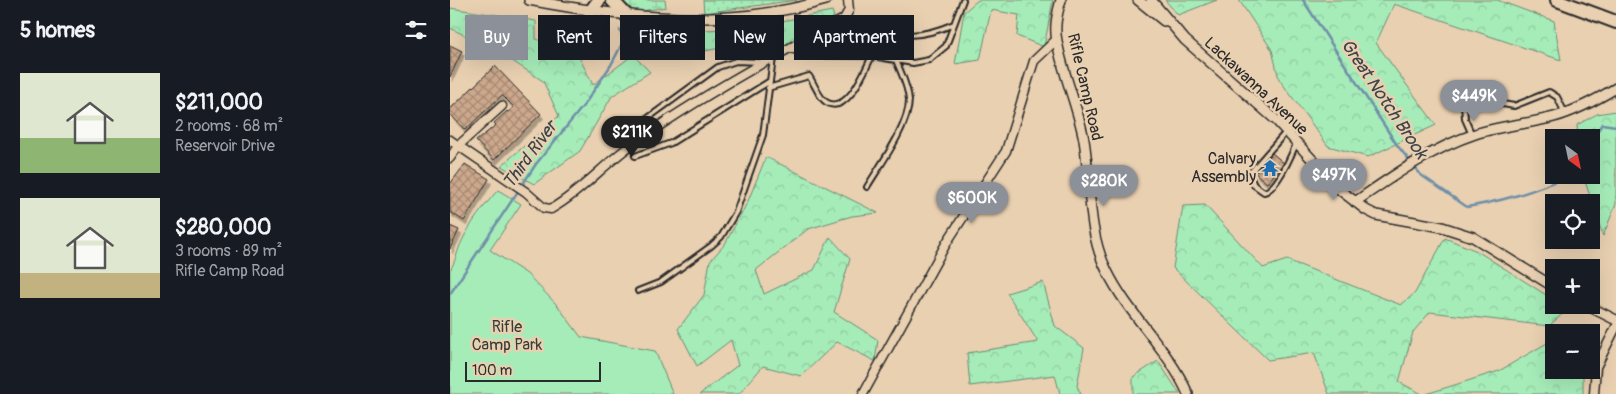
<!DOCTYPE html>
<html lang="en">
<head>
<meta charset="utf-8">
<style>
	:root { --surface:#171b24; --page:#20242c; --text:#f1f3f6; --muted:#9ea1a6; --accent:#8c9099 }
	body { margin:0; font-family:Pangolin,sans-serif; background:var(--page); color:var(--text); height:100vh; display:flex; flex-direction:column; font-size:19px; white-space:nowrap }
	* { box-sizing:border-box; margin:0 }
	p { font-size:16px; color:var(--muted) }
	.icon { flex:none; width:28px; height:28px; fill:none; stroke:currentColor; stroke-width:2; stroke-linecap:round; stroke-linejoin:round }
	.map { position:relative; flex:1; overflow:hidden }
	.details { display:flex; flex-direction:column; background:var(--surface); width:450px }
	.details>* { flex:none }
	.banner { position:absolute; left:15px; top:15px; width:475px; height:45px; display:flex; gap:10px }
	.needle { width:32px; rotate:147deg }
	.fabs { position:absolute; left:1095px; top:129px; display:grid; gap:10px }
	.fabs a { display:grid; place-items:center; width:55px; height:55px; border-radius:0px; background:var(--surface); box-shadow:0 5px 20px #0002; font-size:25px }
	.scale { position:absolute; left:15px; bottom:12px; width:136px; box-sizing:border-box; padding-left:5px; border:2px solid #2b2b2b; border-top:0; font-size:14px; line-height:18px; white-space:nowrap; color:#2b2b2b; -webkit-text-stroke:4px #e9d0b1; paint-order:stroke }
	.price { position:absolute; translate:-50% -42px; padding:0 11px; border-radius:18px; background:var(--accent); color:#fff; font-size:16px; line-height:32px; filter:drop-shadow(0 1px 2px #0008) }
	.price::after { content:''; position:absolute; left:50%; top:30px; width:15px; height:11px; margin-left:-8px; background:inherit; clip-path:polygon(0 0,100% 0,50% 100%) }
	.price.selected { background:#222; color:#fff }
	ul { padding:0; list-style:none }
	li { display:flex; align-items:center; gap:15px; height:125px; padding:0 20px }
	li span { display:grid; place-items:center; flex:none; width:140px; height:100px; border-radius:0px; color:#555 }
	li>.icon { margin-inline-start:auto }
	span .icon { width:60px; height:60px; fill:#fffc; stroke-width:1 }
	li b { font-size:21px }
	h2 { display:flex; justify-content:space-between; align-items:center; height:60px; padding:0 20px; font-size:21px }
	.tag { padding:0 18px; border-radius:0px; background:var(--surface); box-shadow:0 5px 20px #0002; font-size:18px; line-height:45px }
	.tag.selected { background:var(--accent); color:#fff }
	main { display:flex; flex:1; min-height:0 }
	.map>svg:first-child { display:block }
</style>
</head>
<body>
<main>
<section class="details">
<h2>5 homes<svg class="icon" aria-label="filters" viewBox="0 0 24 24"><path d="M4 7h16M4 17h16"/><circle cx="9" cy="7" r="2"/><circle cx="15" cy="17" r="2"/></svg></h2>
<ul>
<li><span style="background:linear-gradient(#dfe7d0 65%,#8fb573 0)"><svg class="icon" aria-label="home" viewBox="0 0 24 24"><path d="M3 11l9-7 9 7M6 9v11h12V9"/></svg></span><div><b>$211,000</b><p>2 rooms · 68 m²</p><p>Reservoir Drive</p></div></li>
<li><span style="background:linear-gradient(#dfe7d0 75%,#c2b280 0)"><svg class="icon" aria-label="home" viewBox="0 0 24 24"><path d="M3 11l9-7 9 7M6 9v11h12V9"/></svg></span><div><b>$280,000</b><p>3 rooms · 89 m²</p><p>Rifle Camp Road</p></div></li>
</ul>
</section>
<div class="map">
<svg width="1166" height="394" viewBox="0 0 1166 394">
	<defs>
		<pattern id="grass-dots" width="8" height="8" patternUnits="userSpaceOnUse" patternTransform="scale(1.25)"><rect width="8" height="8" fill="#a6ecb9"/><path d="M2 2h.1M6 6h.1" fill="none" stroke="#8fcb9f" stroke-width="1.8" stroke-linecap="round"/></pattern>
		<pattern id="forest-crowns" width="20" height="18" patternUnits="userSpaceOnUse" patternTransform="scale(1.25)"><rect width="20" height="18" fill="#a6ecb9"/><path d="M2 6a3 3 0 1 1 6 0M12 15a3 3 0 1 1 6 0" fill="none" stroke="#8fcb9f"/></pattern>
		<pattern id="wetland-marsh" width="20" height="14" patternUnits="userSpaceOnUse" patternTransform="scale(1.25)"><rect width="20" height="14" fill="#a6ecb9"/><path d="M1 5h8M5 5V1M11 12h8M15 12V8" fill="none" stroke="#8fcb9f"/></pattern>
		<pattern id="building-cross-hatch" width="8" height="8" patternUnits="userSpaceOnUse" patternTransform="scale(1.25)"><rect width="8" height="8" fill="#cca88c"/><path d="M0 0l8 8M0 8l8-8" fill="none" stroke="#a68973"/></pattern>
		<filter id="shadow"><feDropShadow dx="2.5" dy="4.5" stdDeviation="0" flood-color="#0004"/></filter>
	</defs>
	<rect width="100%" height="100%" fill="#e9d0b1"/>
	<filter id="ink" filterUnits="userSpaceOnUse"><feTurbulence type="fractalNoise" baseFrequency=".02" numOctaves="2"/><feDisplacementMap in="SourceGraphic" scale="10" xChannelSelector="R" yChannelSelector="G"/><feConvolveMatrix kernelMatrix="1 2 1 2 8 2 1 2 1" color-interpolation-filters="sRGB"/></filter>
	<g filter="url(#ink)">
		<path fill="url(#grass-dots)" stroke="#688c72" d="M253 0H347L254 13Z"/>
		<path fill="url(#forest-crowns)" stroke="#688c72" d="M528 0H603L594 47 567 36 569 15 541 10 530 60 505 64 514 12Z
			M715 0H767L728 15Z
			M789 0H1047L1104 21 1111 60 944 4 926 43 986 125 918 157 878 146 829 79 822 50Z
			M0 8 86 21V39L128 55 143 85 183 55 200 72 162 96 130 151 84 184 51 166 109 116 93 81 47 51 0 28Z
			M382 11 384 17 312 58 270 48 214 59 188 33 298 28Z
			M1166 111V204L1153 236 1133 175H1141V138L1128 137 1127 125 1147 114Z
			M316 157 428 213 402 216 358 229 306 270 314 294 364 270 380 237 400 259 384 312 428 340 425 361 387 342 351 376 313 366 289 394H250L288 365 281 340 247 366 228 329 254 295 260 261 275 244 298 201Z
			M755 205 813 268 837 260 951 305 965 293 995 238 1027 251 1104 300V305H1111L1118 309 1099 326 980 312 963 332 949 382 972 394H879L864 353 818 360 723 268 733 206Z
			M593 282 605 326 634 348 627 386 631 394H610L605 375 520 386 517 353 588 342 557 293Z
			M1104 339V370H1133V394H976L1049 371Z
			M708 361 730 394H683V377Z"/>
		<path fill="url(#wetland-marsh)" stroke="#688c72" d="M170 0H215L216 7 186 12Z"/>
		<path fill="#a6ecb9" stroke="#688c72" d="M48 190 71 204 40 250 77 274 107 305 131 337 205 351 223 394H0V270C6 261 7 251 12 241 21 222 34 206 48 190Z"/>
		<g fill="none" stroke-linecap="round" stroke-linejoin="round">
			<path stroke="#6f8fa8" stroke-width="2.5" d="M853 0 947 145 971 175 1017 207C1051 201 1088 191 1118 175
				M1141 141 1152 124 1166 126
				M0 294 86 164 134 105 161 65 174 40 170 30"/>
		</g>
		<path fill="url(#building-cross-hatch)" stroke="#2b2b2b" filter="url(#shadow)" d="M0 45 12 51 0 77Z
			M45 66 91 114 44 160 26 141 46 125 44 123 57 111 58 112 64 107 52 95 15 130 0 114V109Z
			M822 153 834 163 817 183 805 173Z
			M15 164 39 179 14 221 0 212V184Z
			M0 226 9 230 0 249Z"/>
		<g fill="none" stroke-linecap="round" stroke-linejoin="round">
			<g stroke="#2b2b2b" stroke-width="8">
				<path id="service" d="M339 49 358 55 422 56 463 63 479 60 496 46 513 0
					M380 55 396 46 439 30C458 41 485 32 504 24
					M425 57 448 35
					M318 88 359 76C364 83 369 98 376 102 397 116 415 70 422 56
					M173 124 189 123 198 118 268 67 286 61 311 62
					M836 132 799 174 804 185 814 192C827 189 841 156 846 144
					M1022 135 1015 119 1014 104 1036 101 1064 106 1099 92 1107 97 1115 113
					M185 156 221 143 320 81
					M417 187C430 165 459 126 459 100 458 86 451 73 446 60
					M188 291 211 282 261 246 271 237 286 212 313 135 323 58"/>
			</g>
			<g stroke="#2b2b2b" stroke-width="11">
				<path id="minor" d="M0 140 76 192 94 208 101 209C131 192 155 163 184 143 251 96 321 57 394 19L399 10 398 0
					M0 158 8 146 52 106
					M413 394 497 242 556 151 584 61 606 40
					M1144 394 1146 367 1166 327"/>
			</g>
			<g stroke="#2b2b2b" stroke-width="12">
				<path id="tertiary" d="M79 0C178 19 278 29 376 0
					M611 0C607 14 604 27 607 41 613 75 628 107 634 140 641 183 637 232 657 271 679 316 718 348 738 394
					M688 0 714 21
					M701 0 735 40 826 120 890 190 916 210 926 215 992 227 1023 237 1104 287
					M905 202C943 176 980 149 1025 134 1050 126 1078 124 1104 117 1126 111 1146 100 1166 88
					M1136 305 1166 320"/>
			</g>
			<g stroke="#2b2b2b" stroke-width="16">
				<path id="trunk" d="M162 0 177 16
					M1107 0 1166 22
					M140 12 149 0"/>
			</g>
			<use href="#service" stroke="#e9d0b1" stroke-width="4"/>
			<use href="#minor" stroke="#e9d0b1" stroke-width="8"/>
			<use href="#tertiary" stroke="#e9d0b1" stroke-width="9"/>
			<use href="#trunk" stroke="#e9d0b1" stroke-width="12"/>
		</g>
	</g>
	<defs>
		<g id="temple-bare" transform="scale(1.35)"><path d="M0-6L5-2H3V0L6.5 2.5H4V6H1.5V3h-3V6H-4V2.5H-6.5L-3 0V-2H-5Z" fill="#1f6fb2" stroke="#e9d0b1" stroke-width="2.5" paint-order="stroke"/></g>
	</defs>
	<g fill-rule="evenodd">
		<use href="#temple-bare" x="820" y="168"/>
	</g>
	<g text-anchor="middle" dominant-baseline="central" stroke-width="5" stroke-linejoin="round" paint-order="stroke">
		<g font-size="16" fill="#2b2b2b" stroke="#e9d0b1">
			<text transform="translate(806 86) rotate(43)">Lackawanna Avenue</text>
			<text transform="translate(635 87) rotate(77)">Rifle Camp Road</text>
		</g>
		<g font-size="16" fill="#2b2b2b" stroke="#e9d0b1" text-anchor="end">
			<text x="806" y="159">Calvary<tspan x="806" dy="18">Assembly</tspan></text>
		</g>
		<g font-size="16" fill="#373e39" stroke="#e9d0b1">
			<text x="57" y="327">Rifle<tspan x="57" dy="18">Camp Park</tspan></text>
		</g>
		<g font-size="18" font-style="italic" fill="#3c444a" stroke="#e9d0b1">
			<text transform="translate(934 99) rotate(56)">Great Notch Brook</text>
			<text transform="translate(80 155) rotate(-54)">Third River</text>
		</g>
	</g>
</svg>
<div class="fabs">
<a><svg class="needle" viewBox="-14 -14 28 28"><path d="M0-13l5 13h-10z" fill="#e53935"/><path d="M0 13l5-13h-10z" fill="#9ea1a6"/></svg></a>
<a><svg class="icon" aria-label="locate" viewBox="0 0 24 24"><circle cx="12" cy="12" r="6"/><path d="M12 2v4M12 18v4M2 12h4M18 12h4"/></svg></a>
<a>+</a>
<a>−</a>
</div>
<div class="scale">100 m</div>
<b class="price" style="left:1024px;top:122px">$449K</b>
<b class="price selected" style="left:182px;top:158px">$211K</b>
<b class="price" style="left:884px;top:201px">$497K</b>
<b class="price" style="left:654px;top:207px">$280K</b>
<b class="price" style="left:522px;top:224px">$600K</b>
<div class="banner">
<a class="tag selected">Buy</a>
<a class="tag">Rent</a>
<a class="tag">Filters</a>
<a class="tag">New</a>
<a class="tag">Apartment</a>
</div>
</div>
</main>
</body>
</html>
